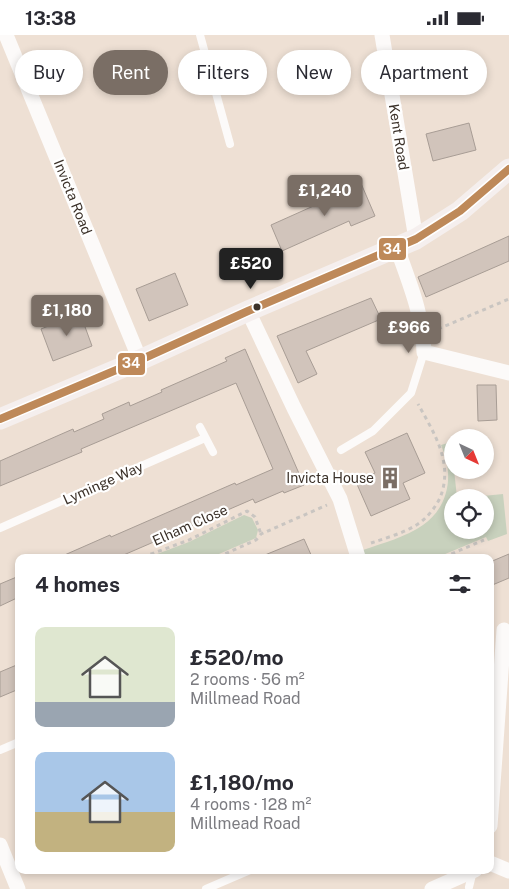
<!DOCTYPE html>
<html lang="en">
<head>
<meta charset="utf-8">
<style>
	:root { --surface:#fff; --page:#f2f2f3; --text:#2b2b33; --muted:#7c7c81; --accent:#7a6e65 }
	body { margin:0; font-family:"Public Sans",sans-serif; background:var(--page); color:var(--text); height:100vh; display:flex; flex-direction:column; font-size:19px; white-space:nowrap }
	* { box-sizing:border-box; margin:0 }
	p { font-size:16px; color:var(--muted) }
	.icon { flex:none; width:28px; height:28px; fill:none; stroke:currentColor; stroke-width:2; stroke-linecap:round; stroke-linejoin:round }
	.map { position:relative; flex:1; overflow:hidden }
	.details { position:absolute; left:15px; top:519px; width:479px; height:320px; display:flex; flex-direction:column; background:var(--surface); border-radius:10px; box-shadow:0 2px 8px #0003 }
	.details>* { flex:none }
	.banner { position:absolute; left:15px; top:15px; width:480px; height:45px; display:flex; gap:10px }
	.needle { width:32px; rotate:137deg }
	.buttons { position:absolute; left:444px; top:394px; display:grid; gap:10px }
	.buttons a { display:grid; place-items:center; width:50px; height:50px; border-radius:50%; background:var(--surface); box-shadow:0 2px 8px #0003; font-size:25px }
	.price { position:absolute; translate:-50% -42px; padding:0 11px; border-radius:5px; background:var(--accent); color:#fff; font-size:16px; line-height:32px; filter:drop-shadow(0 1px 2px #0008) }
	.price::after { content:''; position:absolute; left:50%; top:30px; width:15px; height:11px; margin-left:-8px; background:inherit; clip-path:polygon(0 0,100% 0,50% 100%) }
	.price.current { background:#222; color:#fff }
	ul { padding:0; list-style:none }
	li { display:flex; align-items:center; gap:15px; height:125px; padding:0 20px }
	li span { display:grid; place-items:center; flex:none; width:140px; height:100px; border-radius:10px; color:#555 }
	li>.icon { margin-inline-start:auto }
	span .icon { width:60px; height:60px; fill:#fffc; stroke-width:1 }
	li b { font-size:21px }
	h2 { display:flex; justify-content:space-between; align-items:center; height:60px; padding:0 20px; font-size:21px }
	.tag { padding:0 18px; border-radius:22px; background:var(--surface); box-shadow:0 2px 8px #0003; font-size:18px; line-height:45px }
	.tag.current { background:var(--accent); color:#fff }
	.status { display:flex; justify-content:space-between; align-items:center; height:35px; padding:0 25px; background:var(--surface); direction:ltr }
	.status svg { height:14px; fill:currentColor }
	.map>svg:first-child { display:block }
</style>
</head>
<body>
<div class="status"><b>13:38</b><svg viewBox="0 0 49 12"><path d="M0 12V9h3v3zM5 12V6h3v6zM10 12V3h3v9zM15 12V0h3v12zM26 1h20v11H26zM47 4h2v5h-2z"/></svg></div>
<div class="map">
<svg width="509" height="854" viewBox="0 0 509 854">
	<rect width="100%" height="100%" fill="#eee0d4"/>
	<path fill="#c8d1bd" d="M451 407 452 435H454L457 462H452V495H485V462H473L503 459 507 499 488 506 486 502 438 522H365L363 515C383 508 406 502 423 490 450 471 454 438 441 410Z
		M244 480 252 483 258 495 256 503 212 522H149L189 507Z"/>
	<path fill="#d1c4bb" stroke="#a89d95" d="M469 88 476 115 433 126 426 99Z
		M360 146 375 181 351 191 349 186 282 216 271 190 338 160 337 156Z
		M509 201V226L426 262 418 242Z
		M175 238 188 270 149 286 136 254Z
		M371 263 381 284 306 316 317 339 298 348 277 301Z
		M80 278 92 311 53 326 41 294Z
		M245 314 304 450 284 458 283 456 255 468 253 464 119 522H60L110 500 111 502 235 448 236 450 273 434 236 348 81 414 82 417 0 451V426L73 394 74 397 104 384 102 379 129 367 130 371 162 357 161 355 227 326 225 323Z
		M477 350H496L497 385 478 386Z
		M407 398 425 438 403 448 410 464 371 481 356 447 375 438 365 417Z
		M304 504 312 522H260Z
		M509 519V543L490 551V527Z
		M19 541V562L0 571V549Z
		M19 629V654L0 662V637Z"/>
	<g fill="none" stroke-linecap="round" stroke-linejoin="round">
		<path stroke="#c9c5c1" stroke-width="3" stroke-dasharray="4 4" stroke-linecap="butt" d="M438 294 509 264
			M371 508C386 503 404 498 418 489 427 483 435 473 440 463 454 428 434 398 418 369
			M143 522 189 505 247 476 255 482 261 499
			M218 522 256 505 261 499 327 470
			M444 522 484 505"/>
		<path stroke="#fcfaf9" stroke-width="8" d="M200 0 230 109
			M200 392 213 417
			M341 415 373 396 411 358 424 317
			M0 493 205 403
			M0 715 19 707
			M469 852 473 836
			M206 854 250 835"/>
		<path stroke="#fcfaf9" stroke-width="15" d="M6 0 140 325
			M382 0 416 204
			M397 213C409 247 423 280 424 317L509 338
			M248 276 294 373 340 464 358 522
			M490 791 504 595
			M0 810 18 854
			M490 828 509 836
			M432 854 475 835"/>
		<path stroke="#f5efee" stroke-width="21" d="M0 384 140 325 248 276 416 204 460 176 509 134"/>
		<g stroke="#fff" stroke-width="11">
			<path id="bus-1" d="M0 384 140 325 248 276 416 204 460 176 509 134"/>
		</g>
		<use href="#bus-1" stroke="#be8959" stroke-width="8"/>
	</g>
	<defs>
		<g id="building-bare" transform="scale(1.725)"><path d="M-4-6H4V6H1V3H-1V6H-4ZM-2.5-4.3h1.7v1.8h-1.7ZM.8-4.3h1.7v1.8H.8ZM-2.5-1h1.7V.8h-1.7ZM.8-1h1.7V.8H.8Z" fill="#7a6e65" stroke="#fff" stroke-width="2.5" paint-order="stroke"/></g>
	</defs>
	<g fill-rule="evenodd">
		<use href="#building-bare" x="390" y="443"/>
	</g>
	<circle fill="#3b3129" stroke="#fff" stroke-width="2" cx="257" cy="272" r="4.5"/>
	<g text-anchor="middle" dominant-baseline="central" stroke-width="4.5" stroke-linejoin="round" paint-order="stroke">
		<g font-size="14" fill="#3b3129" stroke="#fff">
			<text transform="translate(399 102) rotate(81)">Kent Road</text>
			<text transform="translate(73 162) rotate(68)">Invicta Road</text>
			<text transform="translate(103 448) rotate(-24)">Lyminge Way</text>
			<text transform="translate(190 490) rotate(-24)">Elham Close</text>
		</g>
		<g font-size="14" fill="#3b3129" stroke="#fff" text-anchor="end">
			<text x="374" y="443">Invicta House</text>
		</g>
	</g>
	<g stroke="#fff" stroke-width="2">
		<rect x="378" y="202" width="29" height="24" rx="5" fill="#be8959"/>
		<rect x="117" y="317" width="29" height="24" rx="5" fill="#be8959"/>
	</g>
	<g font-size="14" text-anchor="middle" font-weight="bold" fill="#fff">
		<text x="392" y="219">34</text>
		<text x="131" y="333">34</text>
	</g>
</svg>
<div class="buttons">
<a><svg class="needle" viewBox="-14 -14 28 28"><path d="M0-13l5 13h-10z" fill="#e53935"/><path d="M0 13l5-13h-10z" fill="#7c7c81"/></svg></a>
<a><svg class="icon" aria-label="locate" viewBox="0 0 24 24"><circle cx="12" cy="12" r="6"/><path d="M12 2v4M12 18v4M2 12h4M18 12h4"/></svg></a>
</div>
<b class="price" style="left:325px;top:182px">£1,240</b>
<b class="price current" style="left:251px;top:255px">£520</b>
<b class="price" style="left:67px;top:302px">£1,180</b>
<b class="price" style="left:409px;top:319px">£966</b>
<div class="banner">
<a class="tag">Buy</a>
<a class="tag current">Rent</a>
<a class="tag">Filters</a>
<a class="tag">New</a>
<a class="tag">Apartment</a>
</div>
<section class="details">
<h2>4 homes<svg class="icon" aria-label="filters" viewBox="0 0 24 24"><path d="M4 7h16M4 17h16"/><circle cx="9" cy="7" r="2"/><circle cx="15" cy="17" r="2"/></svg></h2>
<ul>
<li><span style="background:linear-gradient(#dfe7d0 75%,#9aa5b1 0)"><svg class="icon" aria-label="home" viewBox="0 0 24 24"><path d="M3 11l9-7 9 7M6 9v11h12V9"/></svg></span><div><b>£520/mo</b><p>2 rooms · 56 m²</p><p>Millmead Road</p></div></li>
<li><span style="background:linear-gradient(#a9c7e8 60%,#c2b280 0)"><svg class="icon" aria-label="home" viewBox="0 0 24 24"><path d="M3 11l9-7 9 7M6 9v11h12V9"/></svg></span><div><b>£1,180/mo</b><p>4 rooms · 128 m²</p><p>Millmead Road</p></div></li>
</ul>
</section>
</div>
</body>
</html>
